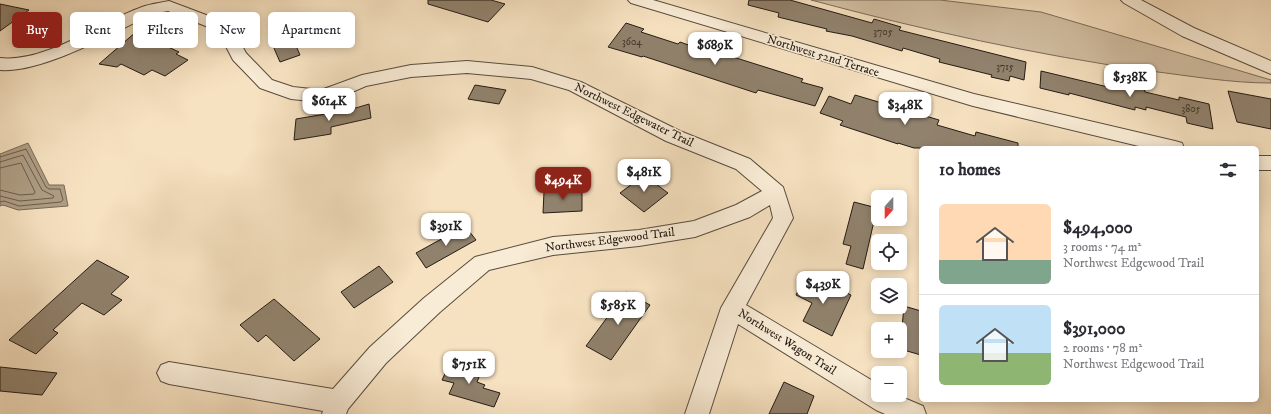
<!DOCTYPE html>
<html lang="en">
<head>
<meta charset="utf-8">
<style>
	:root { --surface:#fff; --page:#f7f7f7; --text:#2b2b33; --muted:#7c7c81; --line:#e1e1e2; --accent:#8f2418 }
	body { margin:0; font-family:"IM FELL DW Pica",serif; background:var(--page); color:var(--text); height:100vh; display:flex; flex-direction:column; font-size:15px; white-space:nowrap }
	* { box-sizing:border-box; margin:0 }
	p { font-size:13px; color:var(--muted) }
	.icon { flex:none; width:22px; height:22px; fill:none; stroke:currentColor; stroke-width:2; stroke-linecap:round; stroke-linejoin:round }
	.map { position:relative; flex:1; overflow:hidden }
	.details { position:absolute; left:919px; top:146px; width:340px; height:256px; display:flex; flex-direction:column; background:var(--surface); border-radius:6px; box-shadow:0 2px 10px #0003 }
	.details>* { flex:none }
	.hud { position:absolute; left:12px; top:12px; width:380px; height:36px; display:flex; gap:8px }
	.needle { width:26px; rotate:201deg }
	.fabs { position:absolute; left:871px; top:190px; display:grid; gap:8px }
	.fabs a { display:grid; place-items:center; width:36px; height:36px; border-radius:6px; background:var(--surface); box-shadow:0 2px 10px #0003; font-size:20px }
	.price { position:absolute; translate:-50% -34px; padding:0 9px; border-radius:8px; background:#fff; color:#222; font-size:13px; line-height:26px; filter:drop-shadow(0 1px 2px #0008) }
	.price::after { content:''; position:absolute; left:50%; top:24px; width:12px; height:9px; margin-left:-6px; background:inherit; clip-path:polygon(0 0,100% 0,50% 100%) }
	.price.selected { background:var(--accent); color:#fff }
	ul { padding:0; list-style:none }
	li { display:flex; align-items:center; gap:12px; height:100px; padding:0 20px }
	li+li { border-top:1px solid var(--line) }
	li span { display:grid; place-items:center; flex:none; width:112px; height:80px; border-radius:6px; color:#555 }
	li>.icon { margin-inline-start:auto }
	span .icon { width:48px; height:48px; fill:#fffc; stroke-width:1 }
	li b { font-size:17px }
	h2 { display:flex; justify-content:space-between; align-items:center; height:48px; padding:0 20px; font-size:17px }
	.chip { padding:0 14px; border-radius:6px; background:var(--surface); box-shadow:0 2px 10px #0003; font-size:14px; line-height:36px }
	.chip.selected { background:var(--accent); color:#fff }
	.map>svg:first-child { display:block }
</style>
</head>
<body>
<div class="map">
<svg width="1271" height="414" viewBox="0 0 1271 414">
	<rect width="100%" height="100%" fill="#f6e1c0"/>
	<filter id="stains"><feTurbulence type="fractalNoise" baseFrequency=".005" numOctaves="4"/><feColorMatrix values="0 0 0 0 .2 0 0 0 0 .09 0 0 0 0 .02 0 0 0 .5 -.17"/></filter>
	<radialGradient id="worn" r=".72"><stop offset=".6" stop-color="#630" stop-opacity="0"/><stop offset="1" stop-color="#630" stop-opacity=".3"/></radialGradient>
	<path fill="#d2bfa3" stroke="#7b6d5b" d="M811 0H940L1041 12 1271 80V83C1230 83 1191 76 1150 71 1036 55 923 30 811 0Z"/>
	<path fill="#af9e85" stroke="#776a57" d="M28 143 49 185H64L68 206 18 210 3 205 0 206V154Z"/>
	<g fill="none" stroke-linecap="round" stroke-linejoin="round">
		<path stroke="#6a5c4c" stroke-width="1" d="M0 157 26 149 46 187 49 189H60L63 200 61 202 19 206 4 201 0 202
			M0 162 23 155 42 190 54 196 53 198 20 201 0 196
			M0 168 21 163 35 192 34 194 20 195 0 190"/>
	</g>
	<path fill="#91826d" stroke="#241b13" d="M428 0H491L505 4 488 22 428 4Z
		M749 0H790L872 23 874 19 901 27 899 30 1026 62 1024 80 1010 76 1009 81 991 77 992 75 939 62 940 59 903 48 902 51 852 36 826 31 827 29 778 17 779 13 748 5Z
		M0 4 29 10 0 31Z
		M626 23 644 29 641 32 678 44 680 42 694 47 695 45 803 79 801 82 823 88 815 106 758 90 756 93 643 56 642 57 608 47Z
		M137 31 140 34 179 52 176 54 188 60 165 76 152 70 144 75 121 64 117 67 99 64Z
		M293 39 300 55 280 62 273 46Z
		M1041 71 1108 87V80L1144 89 1145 92 1179 100V97L1209 104 1213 129 1187 123 1186 117 1146 107V110L1135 107V110L1069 93V95L1040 88Z
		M475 85 506 90 499 104 468 99Z
		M1228 91 1271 99V129L1237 122Z
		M855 95 939 120 937 125 975 136 976 132 1018 143V148H914L898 143V144L840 125 843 121 820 113 829 96 851 104Z
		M369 104 371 118 331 127V134L294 140 296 119 349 110Z
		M644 175 668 193 644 212 620 193Z
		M565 190H582V211L543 213 544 192Z
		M854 202 877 208 863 269 846 264 851 246 843 244Z
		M465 226 476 240 426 268 416 253Z
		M97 260 129 277 111 294 122 300 104 315 82 303 53 330 58 333 36 354 9 340Z
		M379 266 393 282 354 308 341 292Z
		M805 277 822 285 824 282 851 295 832 336 803 321 812 303 796 295Z
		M626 292 650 305 611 360 586 346Z
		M274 299 320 339 294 361 266 335 258 342 240 325Z
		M904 306 921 311V355L900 349Z
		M451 361 482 370 477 382 485 385 483 388 500 393 494 407 449 394 454 383 442 380Z
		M0 367 57 373 42 395 0 391Z
		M784 382 814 396 807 414H769Z"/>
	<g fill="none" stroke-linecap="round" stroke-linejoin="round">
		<g stroke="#584c3e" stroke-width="2">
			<path id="minor" d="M628 0H653L974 94 1175 141 1182 143 1184 148H1147L973 106 631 3Z
				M1121 0H1141L1194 28 1271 61V74L1182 36 1124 3Z
				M169 1 230 24 246 53 272 80 293 87 321 90 362 75 411 65 467 61 532 67 581 82 680 131 750 159 783 187 793 218 746 305 878 384V395H897L923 406 926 414H885L876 410 738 324 709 414H685L721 308 773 218 770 205 750 217 695 237 639 246 553 255 489 270 440 312 386 363 348 409 346 414H322L323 411 169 384 161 381 157 373 161 365 169 362 333 389 370 347 424 298 475 257 553 237 639 230 694 221 736 205 762 191 736 169 666 141 569 90 531 79 467 73 411 77 366 86 350 93 321 102 291 99 260 88 233 60 218 31 168 11 152 14C113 33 43 73 0 70V58C46 63 100 22 142 7 150 4 160 3 169 1Z
				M1257 156H1271V170H1257Z"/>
		</g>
		<use href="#minor" fill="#f9ecd6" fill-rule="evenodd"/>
	</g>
	<g text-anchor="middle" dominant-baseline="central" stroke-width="3.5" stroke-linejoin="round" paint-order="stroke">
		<g font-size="10" fill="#3f352a">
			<text x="883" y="32">3705</text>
			<text x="632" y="42">3604</text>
			<text x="1005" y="67">3715</text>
			<text x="1191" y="109">3805</text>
		</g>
		<g font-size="12" fill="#241b13" stroke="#f9ecd6">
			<text transform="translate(823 56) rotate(17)">Northwest 52nd Terrace</text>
			<text transform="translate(634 115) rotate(26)">Northwest Edgewater Trail</text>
			<text transform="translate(610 240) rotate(-7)">Northwest Edgewood Trail</text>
			<text transform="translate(787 342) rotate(32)">Northwest Wagon Trail</text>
		</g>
	</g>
	<rect width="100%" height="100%" filter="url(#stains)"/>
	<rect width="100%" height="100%" fill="url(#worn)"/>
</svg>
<div class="fabs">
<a><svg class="needle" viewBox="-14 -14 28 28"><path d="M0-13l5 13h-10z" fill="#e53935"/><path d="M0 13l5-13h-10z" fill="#7c7c81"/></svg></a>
<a><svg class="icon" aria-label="locate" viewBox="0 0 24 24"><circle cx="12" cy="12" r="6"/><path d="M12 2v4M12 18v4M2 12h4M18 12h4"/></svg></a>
<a><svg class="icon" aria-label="layers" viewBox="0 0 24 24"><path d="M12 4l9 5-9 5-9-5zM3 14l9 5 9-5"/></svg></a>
<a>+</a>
<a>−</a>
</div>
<b class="price" style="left:715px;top:66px">$689K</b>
<b class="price" style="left:1130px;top:98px">$538K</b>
<b class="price" style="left:329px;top:122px">$614K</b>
<b class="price" style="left:905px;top:126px">$348K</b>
<b class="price" style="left:644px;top:193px">$481K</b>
<b class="price selected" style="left:563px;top:201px">$494K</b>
<b class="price" style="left:446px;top:247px">$391K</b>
<b class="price" style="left:823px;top:305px">$439K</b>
<b class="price" style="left:618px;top:326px">$585K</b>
<b class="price" style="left:469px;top:385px">$751K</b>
<div class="hud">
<a class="chip selected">Buy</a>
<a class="chip">Rent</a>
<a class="chip">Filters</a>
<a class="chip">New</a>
<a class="chip">Apartment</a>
</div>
<section class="details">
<h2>10 homes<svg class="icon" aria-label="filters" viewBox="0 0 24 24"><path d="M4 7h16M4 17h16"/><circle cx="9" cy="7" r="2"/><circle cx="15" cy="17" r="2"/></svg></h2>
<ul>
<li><span style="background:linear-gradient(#ffd9b3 70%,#7fa58c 0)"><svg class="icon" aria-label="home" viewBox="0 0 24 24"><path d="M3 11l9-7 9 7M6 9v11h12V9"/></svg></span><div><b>$494,000</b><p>3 rooms · 74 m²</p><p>Northwest Edgewood Trail</p></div></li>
<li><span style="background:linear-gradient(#bfe0f5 60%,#8fb573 0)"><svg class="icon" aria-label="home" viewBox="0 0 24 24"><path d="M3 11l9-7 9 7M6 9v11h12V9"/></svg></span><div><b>$391,000</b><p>2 rooms · 78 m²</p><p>Northwest Edgewood Trail</p></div></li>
</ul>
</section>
</div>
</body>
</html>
